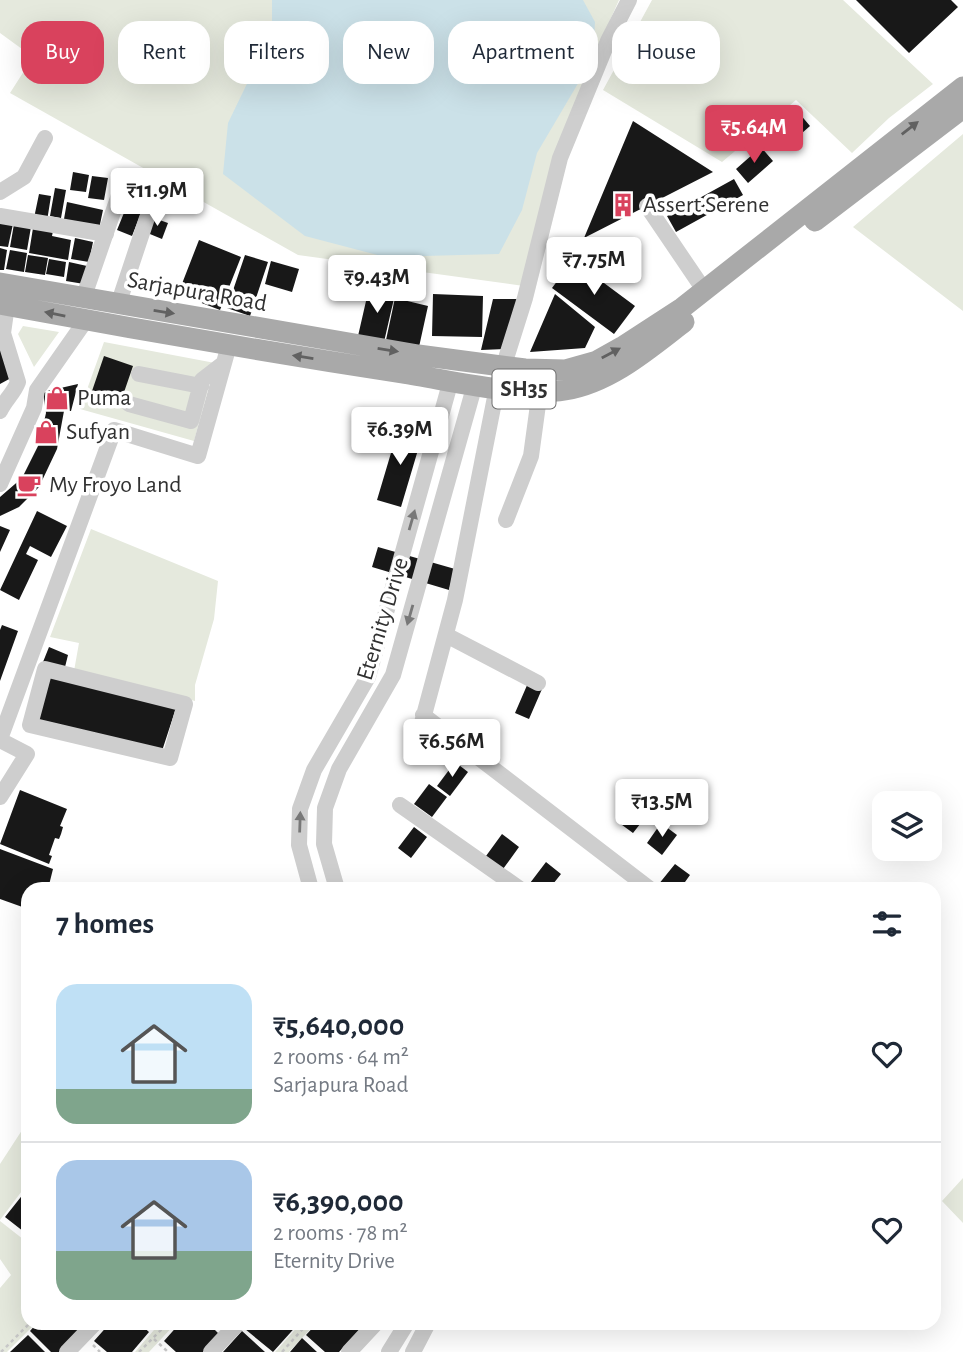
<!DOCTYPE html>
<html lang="en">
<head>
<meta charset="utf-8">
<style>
	:root { --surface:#fff; --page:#f2f2f3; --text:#1f2937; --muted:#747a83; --line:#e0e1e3; --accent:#d9425d }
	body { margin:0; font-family:"Alegreya Sans",sans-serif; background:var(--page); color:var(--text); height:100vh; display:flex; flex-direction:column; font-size:26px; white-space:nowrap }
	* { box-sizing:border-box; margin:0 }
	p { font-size:23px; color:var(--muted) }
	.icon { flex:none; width:38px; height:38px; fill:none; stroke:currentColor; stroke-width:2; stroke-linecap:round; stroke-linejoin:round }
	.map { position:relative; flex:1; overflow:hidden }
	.details { position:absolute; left:21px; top:882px; width:920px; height:448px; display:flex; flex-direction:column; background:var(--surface); border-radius:21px; box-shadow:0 7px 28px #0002 }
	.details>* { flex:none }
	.banner { position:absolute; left:21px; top:21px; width:922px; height:63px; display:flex; gap:14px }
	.tools { position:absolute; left:872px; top:791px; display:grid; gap:14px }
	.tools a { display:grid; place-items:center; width:70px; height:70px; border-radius:14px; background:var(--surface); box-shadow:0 7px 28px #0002; font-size:35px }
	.price { position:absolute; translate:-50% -60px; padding:0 16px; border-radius:7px; background:#fff; color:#222; font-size:23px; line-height:46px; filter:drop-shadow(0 2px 4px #0008) }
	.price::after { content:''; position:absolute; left:50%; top:42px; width:21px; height:16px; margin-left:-10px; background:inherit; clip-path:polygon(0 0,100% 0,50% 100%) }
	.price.on { background:var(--accent); color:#fff }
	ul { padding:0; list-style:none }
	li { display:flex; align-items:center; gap:21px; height:175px; padding:0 35px }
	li+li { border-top:2px solid var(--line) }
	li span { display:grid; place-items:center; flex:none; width:196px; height:140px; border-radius:21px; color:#555 }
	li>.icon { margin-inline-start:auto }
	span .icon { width:84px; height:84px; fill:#fffc; stroke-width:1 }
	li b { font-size:30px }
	h2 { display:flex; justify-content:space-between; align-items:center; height:84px; padding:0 35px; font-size:30px }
	.tag { padding:0 24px; border-radius:21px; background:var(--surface); box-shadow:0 7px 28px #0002; font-size:24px; line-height:63px }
	.tag.on { background:var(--accent); color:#fff }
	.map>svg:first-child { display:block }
</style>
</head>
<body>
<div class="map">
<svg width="963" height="1352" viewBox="0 0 963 1352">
	<rect width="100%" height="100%" fill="#fff"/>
	<path fill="#e5e9dd" d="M0 0H619L593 58 524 286 298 255 10 93 33 57 0 33Z
		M652 0H843L933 84 889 118 852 153 796 100 722 162 603 90Z
		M963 134V311L853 227Z
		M23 326 59 332 34 367 18 334Z
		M104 342 215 363 194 441 80 409Z
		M91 529 218 581 214 619 195 685V701L74 671 79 643 50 637Z
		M28 1121V1183L0 1220V1164Z
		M963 1178V1223L942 1201Z
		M0 1221 28 1243V1250L23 1258 28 1262V1323H36L7 1352H0V1288L11 1275 0 1259Z
		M160 1323H176L149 1352H135Z
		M301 1323H316L289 1352H275Z"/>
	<path fill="#cbe1e8" d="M272 0H583L595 22 593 58 537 153 522 210 499 254 385 257 305 236 223 174 228 123 272 32Z"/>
	<path fill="#181818" d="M856 0H951L958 7 909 53Z
		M799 113 810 126 785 148 774 135Z
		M633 121 713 172 584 238Z
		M761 147 773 161 748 183 736 169Z
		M73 172 89 175 86 192 70 190Z
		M92 176 108 178 104 200 88 198Z
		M734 179 743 195 676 232 667 216Z
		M55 188 66 190 61 218 50 216Z
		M39 194 51 196 47 221 34 218Z
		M67 202 103 210 99 229 64 219Z
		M128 203 143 208 132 236 117 230Z
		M151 217 168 223 162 239 145 232Z
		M0 222 13 224 8 247 0 246Z
		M14 224 31 227 27 250 10 247Z
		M33 228 53 231 52 236 71 240 68 260 29 253Z
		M75 238 93 242 89 262 71 259Z
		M199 240 241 257 220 310 178 294Z
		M0 248 7 250 4 270H0Z
		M10 250 27 253 24 272 6 269Z
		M28 255 48 258 45 275 25 272Z
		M245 255 268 262 250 316 227 308Z
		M49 259 66 262 64 277 46 274Z
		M573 260 635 306 614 334 552 288Z
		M271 261 299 269 292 292 265 284Z
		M69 262 87 266 84 284 66 281Z
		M369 288 395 294 384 342 358 336Z
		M433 294 483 296 482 337 432 336Z
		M555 294 595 327 585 348 530 352Z
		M395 298 428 306 419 347 386 340Z
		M493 299H519L505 349 481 350Z
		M0 348 11 378 0 384Z
		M104 356 133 366 121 401 92 391Z
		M78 384 71 411H64L57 449 39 487 19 507 0 516V497L22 478 39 444 46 413 43 392Z
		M399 426 423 433 401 507 377 500Z
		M37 511 67 526 51 557 30 546 26 554 38 560 19 600 0 590Z
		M0 526 10 530 0 552Z
		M378 547 455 569 449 590 372 567Z
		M2 625 18 631 0 681V630Z
		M49 647 68 655 65 667 43 662Z
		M47 677 176 708 162 751 36 721Z
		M528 683 542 689 529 719 515 713Z
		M455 762 468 772 450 796 437 786Z
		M429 784 447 797 432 817 414 804Z
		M20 790 67 809 60 826 63 827 61 834 59 839 55 838 49 855 52 856 49 864 0 844Z
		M632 803 648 814 633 833 618 822Z
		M661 823 677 835 662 855 647 843Z
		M414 827 427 837 411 858 398 848Z
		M502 834 519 847 503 869 486 856Z
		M0 849 53 869 48 889H28V909L0 899Z
		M546 862 561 874 549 889H530L527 887Z
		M675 864 690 875 680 889H663L658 885Z
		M28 1188V1235L5 1217Z
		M37 1323H82L85 1326 59 1352H51L30 1331Z
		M110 1323H139L149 1332 132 1352H107L94 1341Z
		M180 1323H208L219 1334 203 1352H176L164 1341Z
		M250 1323H299L273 1352 245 1329Z
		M317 1323H357L362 1327 339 1352H325L306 1335Z
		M242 1331 265 1352H223Z
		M28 1335 45 1352H10Z
		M302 1338 317 1352H290Z"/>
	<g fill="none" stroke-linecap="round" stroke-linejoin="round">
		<path stroke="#c8c8c8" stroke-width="2.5" stroke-dasharray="3.5 3.5" stroke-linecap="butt" d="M154 1339 168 1352
			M93 1345 100 1352
			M1 1352 30 1323
			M139 1352 168 1323
			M282 1352 308 1323"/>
		<path stroke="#cecece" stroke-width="16" d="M0 192 24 177 45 138
			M647 206 704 290
			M0 216 106 234
			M83 299 120 192
			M118 305 147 218
			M139 374 201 386
			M129 404 191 421 202 380 224 363
			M0 411C5 400 14 393 18 382L3 333 7 305
			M0 484 34 408 37 390 86 320
			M506 520 531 456 540 390
			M446 635 538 683
			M45 669 185 704 170 758 30 725Z
			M423 715 650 889
			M420 730 455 600 497 387 525 298 560 158 608 41 629 0
			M0 739 114 430 198 456 229 345
			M0 740 27 754 0 797
			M400 805 520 889
			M311 889 299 845 300 809 314 770 368 677 451 380
			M337 889 324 844 325 808 339 769 393 675 475 384
			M67 1352 95 1323
			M211 1352 238 1323
			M349 1352 376 1323
			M389 1352 407 1323
			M413 1352 428 1323"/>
		<path stroke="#a9a9a9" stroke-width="21" d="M815 221 963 108
			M0 283 418 355 525 369 565 370 597 361 622 347 682 308 963 87
			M0 304C134 329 268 352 402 373 449 380 520 398 565 390 610 383 649 349 684 322"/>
	</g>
	<defs><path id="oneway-solid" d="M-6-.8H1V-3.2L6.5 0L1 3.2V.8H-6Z" transform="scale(1.75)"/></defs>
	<g fill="#616161">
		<use href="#oneway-solid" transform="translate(910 128) rotate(-38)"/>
		<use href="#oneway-solid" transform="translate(164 312) rotate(9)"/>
		<use href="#oneway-solid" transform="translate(55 314) rotate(-169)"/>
		<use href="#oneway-solid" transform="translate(388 350) rotate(9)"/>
		<use href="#oneway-solid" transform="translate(611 353) rotate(-28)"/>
		<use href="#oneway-solid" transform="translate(303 357) rotate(-171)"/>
	</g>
	<g fill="#787878">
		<use href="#oneway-solid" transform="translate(412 520) rotate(-74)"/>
		<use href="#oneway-solid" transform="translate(410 615) rotate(106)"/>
		<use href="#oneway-solid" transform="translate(300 822) rotate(-88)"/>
	</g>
	<defs>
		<g id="building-bare" transform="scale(1.89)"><path d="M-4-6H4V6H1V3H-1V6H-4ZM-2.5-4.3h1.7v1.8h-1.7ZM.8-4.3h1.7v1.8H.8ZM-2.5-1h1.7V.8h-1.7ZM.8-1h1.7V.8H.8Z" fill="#d9425d" stroke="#fff" stroke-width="2.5" paint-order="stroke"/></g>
		<g id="shop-bare" transform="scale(1.89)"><path d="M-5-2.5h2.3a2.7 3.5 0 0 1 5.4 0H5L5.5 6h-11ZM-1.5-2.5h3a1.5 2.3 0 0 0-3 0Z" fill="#d9425d" stroke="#fff" stroke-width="2.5" paint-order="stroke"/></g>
		<g id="cafe-bare" transform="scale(1.89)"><path d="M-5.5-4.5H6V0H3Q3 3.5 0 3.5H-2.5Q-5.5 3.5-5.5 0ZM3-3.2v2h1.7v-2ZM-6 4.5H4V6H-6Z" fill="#d9425d" stroke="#fff" stroke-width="2.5" paint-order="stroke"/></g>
	</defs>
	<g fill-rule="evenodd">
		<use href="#building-bare" x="623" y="205"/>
		<use href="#shop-bare" x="57" y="398"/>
		<use href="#shop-bare" x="46" y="432"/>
		<use href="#cafe-bare" x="29" y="485"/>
	</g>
	<g text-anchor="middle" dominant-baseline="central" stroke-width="7" stroke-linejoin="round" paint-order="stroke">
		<rect fill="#fff" stroke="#6f6f6f" stroke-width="2" x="492.5" y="369.5" width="63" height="39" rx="5"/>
		<g font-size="23" font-weight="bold" fill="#313131">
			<text x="524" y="389">SH35</text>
		</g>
		<g font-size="24" fill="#313131" stroke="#fff" text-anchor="start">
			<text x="643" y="205">Assert Serene</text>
			<text x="77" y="398">Puma</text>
			<text x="66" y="432">Sufyan</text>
			<text x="49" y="485">My Froyo Land</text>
		</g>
		<g font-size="24" fill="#313131" stroke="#fff">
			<text transform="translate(197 292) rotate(10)">Sarjapura Road</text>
			<text transform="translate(383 619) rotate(-73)">Eternity Drive</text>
		</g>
	</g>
</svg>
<div class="tools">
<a><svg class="icon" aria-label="layers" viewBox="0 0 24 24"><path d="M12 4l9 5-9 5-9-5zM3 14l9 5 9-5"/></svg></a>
</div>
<b class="price on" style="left:754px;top:165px">₹5.64M</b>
<b class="price" style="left:157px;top:228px">₹11.9M</b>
<b class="price" style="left:594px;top:297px">₹7.75M</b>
<b class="price" style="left:377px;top:315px">₹9.43M</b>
<b class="price" style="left:400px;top:467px">₹6.39M</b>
<b class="price" style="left:452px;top:779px">₹6.56M</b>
<b class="price" style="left:662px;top:839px">₹13.5M</b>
<div class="banner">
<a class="tag on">Buy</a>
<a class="tag">Rent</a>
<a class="tag">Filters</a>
<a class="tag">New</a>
<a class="tag">Apartment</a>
<a class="tag">House</a>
</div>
<section class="details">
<h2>7 homes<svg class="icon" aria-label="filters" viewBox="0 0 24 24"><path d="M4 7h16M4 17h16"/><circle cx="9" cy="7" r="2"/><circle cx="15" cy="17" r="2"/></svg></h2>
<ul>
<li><span style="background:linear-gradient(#bfe0f5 75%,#7fa58c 0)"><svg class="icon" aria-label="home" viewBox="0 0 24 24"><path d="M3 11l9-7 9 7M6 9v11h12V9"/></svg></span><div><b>₹5,640,000</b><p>2 rooms · 64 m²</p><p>Sarjapura Road</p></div><svg class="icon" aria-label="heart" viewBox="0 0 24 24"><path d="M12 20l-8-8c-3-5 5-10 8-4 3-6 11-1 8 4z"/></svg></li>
<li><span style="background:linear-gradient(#a9c7e8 65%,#7fa58c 0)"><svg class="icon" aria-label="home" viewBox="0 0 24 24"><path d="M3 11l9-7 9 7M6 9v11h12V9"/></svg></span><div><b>₹6,390,000</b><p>2 rooms · 78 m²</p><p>Eternity Drive</p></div><svg class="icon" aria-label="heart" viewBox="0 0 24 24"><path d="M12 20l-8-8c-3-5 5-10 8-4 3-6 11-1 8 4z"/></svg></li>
</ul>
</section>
</div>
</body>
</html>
